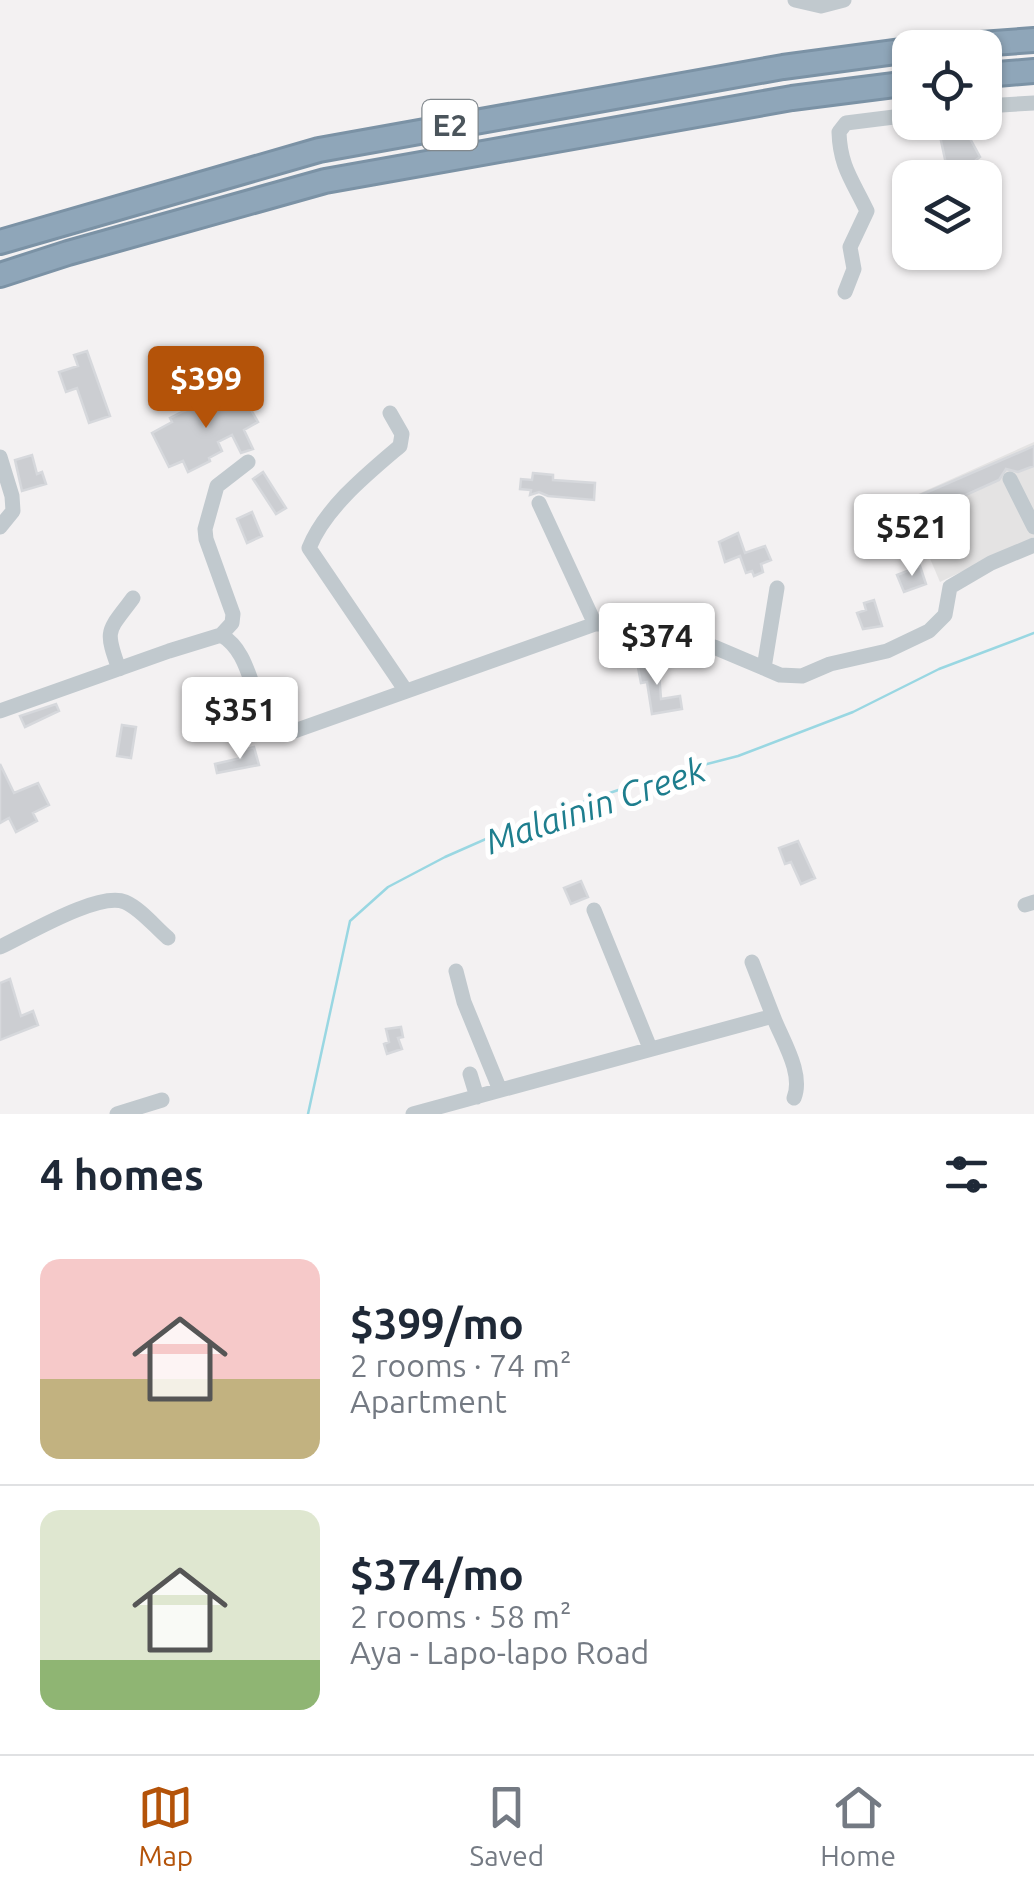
<!DOCTYPE html>
<html lang="en">
<head>
<meta charset="utf-8">
<style>
	:root { --surface:#fff; --page:#f2f2f3; --text:#1f2937; --muted:#747a83; --line:#e0e1e3; --accent:#b45309 }
	body { margin:0; font-family:Ubuntu,sans-serif; background:var(--page); color:var(--text); height:100vh; display:flex; flex-direction:column; font-size:38px; white-space:nowrap }
	* { box-sizing:border-box; margin:0 }
	p { font-size:32px; color:var(--muted) }
	.icon { flex:none; width:55px; height:55px; fill:none; stroke:currentColor; stroke-width:2; stroke-linecap:round; stroke-linejoin:round }
	.map { position:relative; height:1114px; overflow:hidden }
	.drawer { display:flex; flex-direction:column; background:var(--surface); flex:1 }
	.drawer>* { flex:none }
	.fabs { position:absolute; left:892px; top:30px; display:grid; gap:20px }
	.fabs a { display:grid; place-items:center; width:110px; height:110px; border-radius:20px; background:var(--surface); box-shadow:0 2px 8px #0004; font-size:50px }
	.price { position:absolute; translate:-50% -85px; padding:0 22px; border-radius:10px; background:#fff; color:#222; font-size:32px; line-height:65px; filter:drop-shadow(0 2px 5px #0008) }
	.price::after { content:''; position:absolute; left:50%; top:60px; width:30px; height:22px; margin-left:-15px; background:inherit; clip-path:polygon(0 0,100% 0,50% 100%) }
	.price.on { background:var(--accent); color:#fff }
	ul { padding:0; list-style:none }
	li { display:flex; align-items:center; gap:30px; height:250px; padding:0 40px }
	li+li { border-top:2px solid var(--line) }
	li span { display:grid; place-items:center; flex:none; width:280px; height:200px; border-radius:20px; color:#555 }
	li>.icon { margin-inline-start:auto }
	span .icon { width:120px; height:120px; fill:#fffc; stroke-width:1 }
	li b { font-size:42px }
	h2 { display:flex; justify-content:space-between; align-items:center; height:120px; padding:0 40px; font-size:42px }
	.tabs { display:flex; justify-content:space-around; align-items:center; height:140px; border-top:2px solid var(--line); background:var(--surface); font-size:28px; color:var(--muted) }
	.tabs a { display:grid; justify-items:center; gap:5px }
	.tabs .on { color:var(--accent) }
	.map>svg:first-child { display:block }
</style>
</head>
<body>
<div class="map">
<svg width="1034" height="1114" viewBox="0 0 1034 1114">
	<rect width="100%" height="100%" fill="#f3f1f2"/>
	<path fill="#e4e3e3" d="M1034 442V537L940 582 905 500Z"/>
	<g fill="none" stroke-linecap="round" stroke-linejoin="round">
		<path stroke="#99d7e2" stroke-width="2.5" d="M308 1114 350 921 388 887 445 857 520 824 653 778 738 756 853 712 939 669 1034 633"/>
	</g>
	<path fill="#ccced2" stroke="#d6d8dc" stroke-width="2.5" d="M937 122H959L961 135 967 133 980 157 976 160 979 170 949 178Z
		M87 351 110 416 89 423 77 388 66 392 59 372 78 366 74 355Z
		M239 389 258 422 244 430 253 449 241 453 232 435 218 442 222 451 209 458 210 461 188 472 183 461 169 467 152 433 172 422 170 418 184 411 222 394 224 399Z
		M1034 446V466L1018 472 1006 469 999 480 948 503 956 530 942 534 933 507 922 512 916 497Z
		M32 455 37 474 42 472 46 484 22 491 15 460Z
		M263 472 286 508 276 514 253 479Z
		M533 473 553 475V480L595 483 594 500 548 496 539 492 530 495 531 490 520 489 521 479 532 480Z
		M252 512 262 536 247 543 237 519Z
		M738 533 745 553 765 546 771 560 761 564 763 572 754 576 752 571 746 573 740 556 725 562 719 542Z
		M920 566 926 584 904 592 897 575Z
		M874 600 882 626 863 629 857 613 866 610 864 603Z
		M658 659 661 699 680 696 682 709 652 714 647 682 641 683 637 662Z
		M56 704 59 711 25 727 20 716Z
		M220 708 227 731 209 737 206 728 199 730 196 719 203 717 202 713Z
		M122 725 136 727 131 758 117 756Z
		M254 747 259 765 217 773 215 764 241 758 239 751Z
		M0 764 14 793 38 783 49 805 33 813 37 821 16 832 9 818 0 823Z
		M798 841 815 878 801 884 791 862 785 864 779 848Z
		M581 881 588 897 571 904 564 888Z
		M10 979 21 1016 33 1011 38 1025 0 1040V983Z
		M401 1027 403 1037 398 1038 402 1049 387 1054 384 1044 389 1042 386 1029Z"/>
	<g fill="none" stroke-linecap="round" stroke-linejoin="round">
		<g stroke="#7b92a5" stroke-width="28">
			<path id="highway" d="M925 48 1034 40
				M985 75 1034 71
				M0 242 319 150 783 67 910 50
				M0 275 68 253 325 181 792 98 910 83"/>
		</g>
		<path stroke="#c1c9ce" stroke-width="15" d="M795 0 821 6 844 0
			M985 106 1034 103
			M845 292 854 269 850 247 867 211C853 181 840 167 839 132L846 123 910 115
			M390 413 402 434 400 446C367 474 325 508 309 548L406 691
			M0 457 12 496 13 511 0 527
			M1010 479 1034 527
			M539 503 595 624
			M221 635 232 623 233 614 206 539 205 529 217 486 248 462
			M764 668 777 588
			M119 669C104 628 108 632 133 598
			M0 711 169 651 221 635C258 656 248 718 286 734L595 624H626L714 647 780 675 802 676 830 664 887 651 929 631 945 615 950 587 991 563 1034 545
			M1025 905 1034 902
			M594 910 650 1048
			M0 947C26 935 99 891 125 902 141 909 155 927 168 938
			M752 962 773 1016
			M456 971 464 1002 500 1090
			M470 1074 477 1097
			M117 1114 162 1100
			M413 1114 773 1016C782 1040 804 1073 794 1098"/>
		<use href="#highway" stroke="#8fa6b9" stroke-width="22"/>
	</g>
	<g text-anchor="middle" dominant-baseline="central" stroke-width="10" stroke-linejoin="round" paint-order="stroke">
		<rect fill="#fff" stroke="#81888d" stroke-width="2.5" x="422.5" y="100" width="55" height="50" rx="8"/>
		<g font-size="30" font-weight="bold" fill="#4b555c">
			<text x="450" y="125">E2</text>
		</g>
		<g font-size="35" font-style="italic" fill="#1e7e8e" stroke="#fff">
			<text transform="translate(595 805) rotate(-19)">Malainin Creek</text>
		</g>
	</g>
</svg>
<div class="fabs">
<a><svg class="icon" aria-label="locate" viewBox="0 0 24 24"><circle cx="12" cy="12" r="6"/><path d="M12 2v4M12 18v4M2 12h4M18 12h4"/></svg></a>
<a><svg class="icon" aria-label="layers" viewBox="0 0 24 24"><path d="M12 4l9 5-9 5-9-5zM3 14l9 5 9-5"/></svg></a>
</div>
<b class="price on" style="left:206px;top:431px">$399</b>
<b class="price" style="left:912px;top:579px">$521</b>
<b class="price" style="left:657px;top:688px">$374</b>
<b class="price" style="left:240px;top:762px">$351</b>
</div>
<section class="drawer">
<h2>4 homes<svg class="icon" aria-label="filters" viewBox="0 0 24 24"><path d="M4 7h16M4 17h16"/><circle cx="9" cy="7" r="2"/><circle cx="15" cy="17" r="2"/></svg></h2>
<ul>
<li><span style="background:linear-gradient(#f6c9c9 60%,#c2b280 0)"><svg class="icon" aria-label="home" viewBox="0 0 24 24"><path d="M3 11l9-7 9 7M6 9v11h12V9"/></svg></span><div><b>$399/mo</b><p>2 rooms · 74 m²</p><p>Apartment</p></div></li>
<li><span style="background:linear-gradient(#dfe7d0 75%,#8fb573 0)"><svg class="icon" aria-label="home" viewBox="0 0 24 24"><path d="M3 11l9-7 9 7M6 9v11h12V9"/></svg></span><div><b>$374/mo</b><p>2 rooms · 58 m²</p><p>Aya - Lapo-lapo Road</p></div></li>
</ul>
</section>
<nav class="tabs">
<a class="on"><svg class="icon" aria-label="map" viewBox="0 0 24 24"><path d="M3 6l6-2 6 2 6-2v14l-6 2-6-2-6 2zM9 4v14M15 6v14"/></svg>Map</a>
<a><svg class="icon" aria-label="saved" viewBox="0 0 24 24"><path d="M7 4h10v16l-5-4-5 4z"/></svg>Saved</a>
<a><svg class="icon" aria-label="home" viewBox="0 0 24 24"><path d="M3 11l9-7 9 7M6 9v11h12V9"/></svg>Home</a>
</nav>
</body>
</html>
